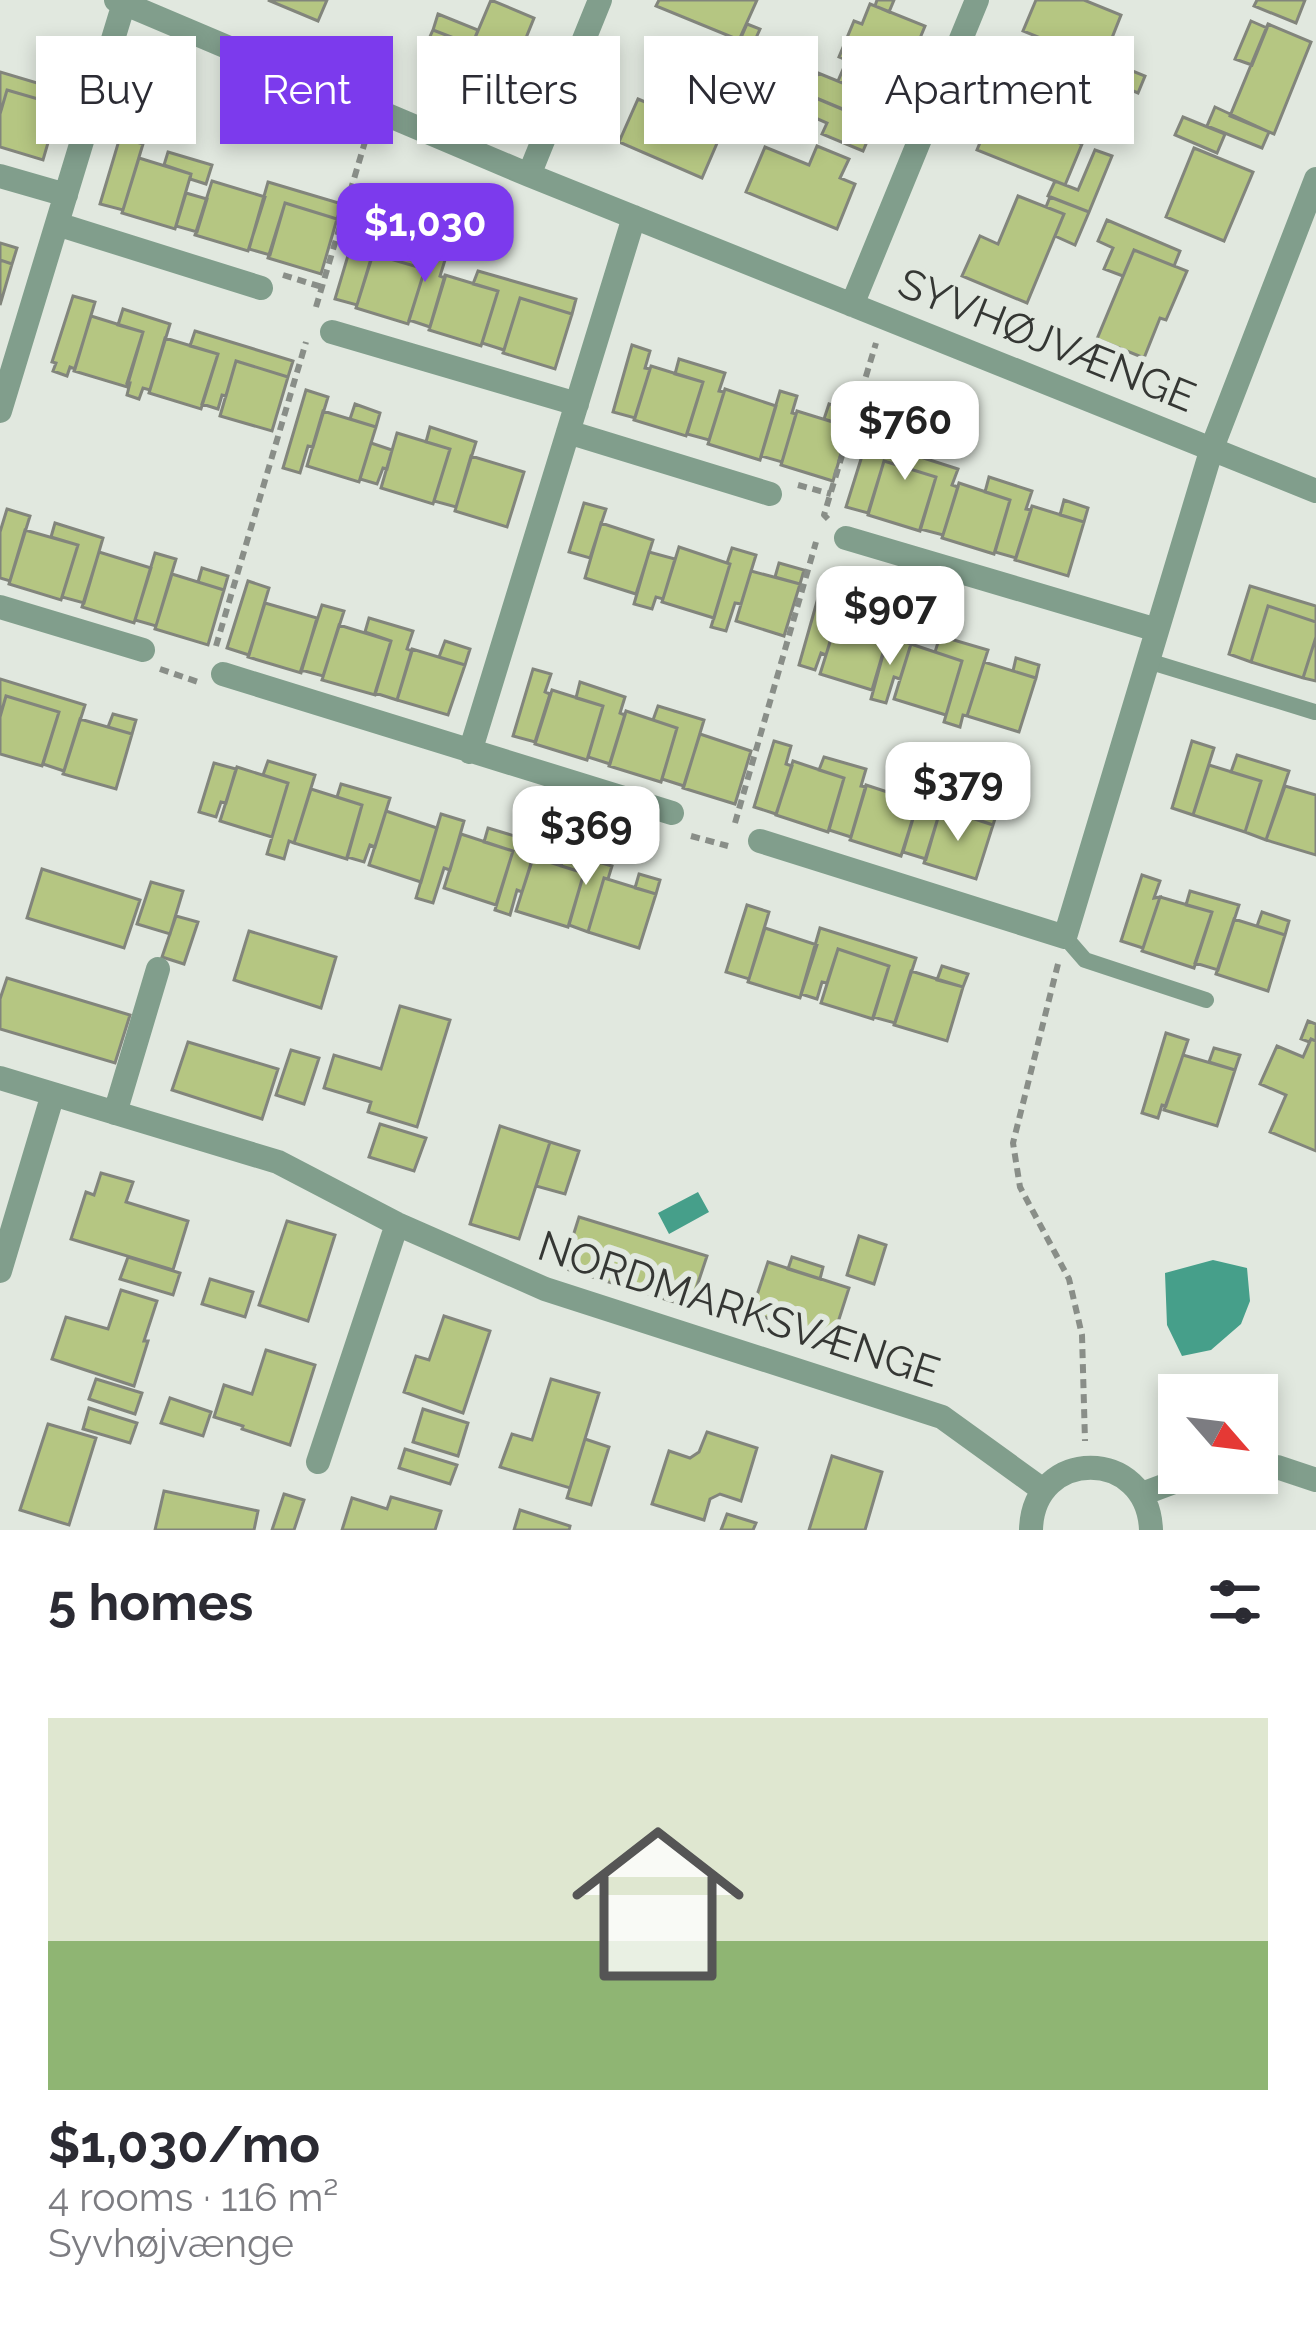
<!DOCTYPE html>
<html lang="en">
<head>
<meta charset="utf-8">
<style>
	:root { --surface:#fff; --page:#f2f2f3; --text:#2b2b33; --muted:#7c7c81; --line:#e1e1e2; --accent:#7c3aed }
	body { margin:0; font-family:Raleway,sans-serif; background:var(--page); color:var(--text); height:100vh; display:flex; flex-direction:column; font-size:45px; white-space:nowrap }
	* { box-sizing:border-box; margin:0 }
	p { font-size:39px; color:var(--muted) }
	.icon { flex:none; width:66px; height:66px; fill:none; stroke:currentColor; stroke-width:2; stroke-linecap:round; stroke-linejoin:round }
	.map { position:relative; height:1530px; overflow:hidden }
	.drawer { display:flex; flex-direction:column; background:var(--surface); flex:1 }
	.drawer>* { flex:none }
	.banner { position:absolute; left:36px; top:36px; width:1245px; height:108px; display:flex; gap:24px }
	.needle { width:78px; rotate:118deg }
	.fabs { position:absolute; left:1158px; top:1374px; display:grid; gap:24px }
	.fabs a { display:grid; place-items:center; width:120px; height:120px; border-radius:0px; background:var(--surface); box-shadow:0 6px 18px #0003; font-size:60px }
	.price { position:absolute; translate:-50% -102px; padding:0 27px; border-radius:24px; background:#fff; color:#222; font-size:39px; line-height:78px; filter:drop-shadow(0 3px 6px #0008) }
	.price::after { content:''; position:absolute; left:50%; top:72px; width:36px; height:27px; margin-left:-18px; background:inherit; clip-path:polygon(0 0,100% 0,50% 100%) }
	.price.selected { background:var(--accent); color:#fff }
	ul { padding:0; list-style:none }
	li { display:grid; align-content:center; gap:24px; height:636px; padding:0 48px }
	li+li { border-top:3px solid var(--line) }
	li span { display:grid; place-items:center; height:372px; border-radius:0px; color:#555 }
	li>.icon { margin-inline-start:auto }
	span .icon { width:216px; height:216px; fill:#fffc; stroke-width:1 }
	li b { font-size:51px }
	h2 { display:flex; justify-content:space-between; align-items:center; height:144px; padding:0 48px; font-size:51px }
	.pill { padding:0 42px; border-radius:0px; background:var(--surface); box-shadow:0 6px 18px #0003; font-size:42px; line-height:108px }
	.pill.selected { background:var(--accent); color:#fff }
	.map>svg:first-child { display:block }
</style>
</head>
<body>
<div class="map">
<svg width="1316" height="1530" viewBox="0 0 1316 1530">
	<rect width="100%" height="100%" fill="#e1e8df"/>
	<path fill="#469f8a" d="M698 1192 709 1212 669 1234 658 1213Z
		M1213 1260 1247 1268 1250 1301 1241 1324 1211 1350 1182 1356 1167 1325 1165 1273Z"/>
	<path fill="#b5c682" stroke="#82857c" stroke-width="3" d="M268 0H327L318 21Z
		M491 0 534 18 501 100 456 83 459 77 419 61 433 30 472 45Z
		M659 0H757L739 40 656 6Z
		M877 0H894L889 12 875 6Z
		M1036 0H1084L1121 15 1102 63 1023 31Z
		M1257 0H1305L1296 23 1254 6Z
		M870 4 925 26 906 72 900 69 887 101 838 81 847 60 839 57 854 21 862 24Z
		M438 14 478 30 472 45 433 30Z
		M1251 21 1267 28 1252 65 1235 59Z
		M747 24 760 29 756 38 768 44 759 66 733 56Z
		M1268 24 1311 42 1274 134 1230 116Z
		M1103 59 1145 76 1138 93 1097 76Z
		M0 72 64 91 59 105 7 90 0 114Z
		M818 73 855 88 845 110 809 95Z
		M7 90 59 105 43 160 0 147V114Z
		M811 96 875 123 863 151 822 134 827 123 804 113Z
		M638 99 688 120 698 100 730 113 702 178 619 142Z
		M1215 107 1269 132 1262 148 1207 126Z
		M994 109 1082 144 1065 185 977 150Z
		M1183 117 1225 134 1217 153 1175 135Z
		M120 137 143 144 123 210 100 204Z
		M817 146 849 159 840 178 855 184 837 229 746 192 765 147 809 165Z
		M1194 148 1253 172 1224 241 1166 217Z
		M1095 150 1112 156 1089 212 1048 196 1055 181 1078 190Z
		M168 152 212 165 206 184 190 179 191 174 164 165Z
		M139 158 191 174 175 229 122 213Z
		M212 181 265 197 248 251 195 235Z
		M268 182 342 204 337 219 285 203 270 255 249 249Z
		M186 193 207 199 197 232 176 226Z
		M1018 196 1064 214 1027 303 962 276 980 236 998 244Z
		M1050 197 1089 212 1075 245 1055 236 1064 214 1046 207Z
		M285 203 337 219 321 274 268 258Z
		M1107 220 1180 251 1174 266 1134 250 1123 276 1104 269 1113 248 1098 241Z
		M355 232 377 239 357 305 335 299Z
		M0 243 17 248 12 264 0 260Z
		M402 247 445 260 440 276 445 278 430 327 409 320 425 269 397 261Z
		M1134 250 1187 271 1166 320 1160 318 1144 358 1097 339Z
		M373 254 425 269 408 324 356 308Z
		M0 260 12 264 0 305Z
		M478 271 576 299 572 314 520 298 504 350 482 343 498 291 473 284Z
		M445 275 498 291 481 346 429 330Z
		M73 296 95 302 75 369 70 367 67 376 53 371 56 363 52 362Z
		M520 298 572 314 555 369 503 353Z
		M123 309 170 324 150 390 143 388 139 399 127 395 130 383H127L143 332 118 325Z
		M91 316 143 332 127 387 74 371Z
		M195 331 293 361 288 377 236 361 226 396 222 395 218 409 202 404 218 354 190 346Z
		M165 338 218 354 201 409 149 393Z
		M632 345 650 351 645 368 650 369 635 418 613 412Z
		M679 359 725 373 719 391 724 392 709 440 687 434 703 382 675 374Z
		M236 361 288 377 272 431 220 416Z
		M651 366 703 382 686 436 634 420Z
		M725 389 776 406 760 460 708 444Z
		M306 390 328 397 313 447 308 446 300 473 283 468Z
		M780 391 797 396 792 413 796 414 782 462 761 456Z
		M355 404 380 413 376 427 350 419Z
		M829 404 854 412 849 427 824 419Z
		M323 411 376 427 359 482 307 466Z
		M797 411 849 427 833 481 781 465Z
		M430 427 476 442 456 507 434 501 450 449 426 442Z
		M397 433 450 449 433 504 381 488Z
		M867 440 958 469 952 485 958 487 943 535 920 529 936 477 884 461 868 513 846 507Z
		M371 443 392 450 387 469 383 468 377 484 360 479Z
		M471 456 524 472 507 527 455 511Z
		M884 461 936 477 920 531 868 515Z
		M989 477 1032 491 1026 509 1031 510 1016 558 995 552 1010 500 985 492Z
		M959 483 1010 500 994 554 942 538Z
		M1064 500 1088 508 1084 522 1060 515Z
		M584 503 606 509 590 558 569 552Z
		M1032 506 1084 522 1068 576 1015 560Z
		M7 509 30 516 10 581 0 578V532Z
		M55 523 103 538 84 603 62 597 78 545 51 537Z
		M601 523 653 540 636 594 585 578Z
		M25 530 78 545 61 600 9 584Z
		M679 547 730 564 714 618 662 602Z
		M732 548 756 555 741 604 735 603 726 631 711 627 730 564 727 563Z
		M99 552 151 568 134 623 82 607Z
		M649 552 675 559 663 599 656 597 652 609 634 604Z
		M155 553 176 559 156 626 135 620Z
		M779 563 804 570 800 584 775 577Z
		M202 568 228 576 224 590 198 582Z
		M751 571 800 584 784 636 736 621Z
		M172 574 224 590 208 645 155 629Z
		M248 581 269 588 249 655 227 648Z
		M1250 586 1316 606V622L1268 606 1251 662 1229 654Z
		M818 598 841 605 826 655 821 653 815 670 799 665Z
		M265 603 317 618 301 673 248 657Z
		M322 605 344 611 323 676 301 670Z
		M1268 606 1316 622V637L1303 678 1251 662Z
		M867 613 893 621 888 636 862 628Z
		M369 618 413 631 407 649 412 651 397 700 375 693 391 641 365 632Z
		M837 620 888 636 872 690 820 674Z
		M339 625 391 641 375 695 322 680Z
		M888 636 911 644 900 679 894 677 886 703 871 699Z
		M940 636 988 650 967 716 963 715 960 727 944 722 962 661 935 652Z
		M1316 637V681L1303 678Z
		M445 641 470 649 465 665 439 657Z
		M911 644 962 661 946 715 894 699Z
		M412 649 465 665 448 715 397 700Z
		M1016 658 1039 665 1036 678 1013 671Z
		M984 662 1036 678 1019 732 967 716Z
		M533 669 551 674 545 692 550 694 535 742 513 736Z
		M0 679 85 705 64 771 43 764 59 712 6 696 0 717Z
		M580 682 625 697 620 713 625 715 610 764 588 757 603 706 576 698Z
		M552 690 603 706 587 760 535 744Z
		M6 696 59 712 42 766 0 754V717Z
		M658 706 704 720 684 786 662 779 677 728 653 720Z
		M626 711 677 728 661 782 609 766Z
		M113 714 136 720 132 734 108 727Z
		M80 719 132 734 116 789 63 774Z
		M700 734 751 751 735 804 683 788Z
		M774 741 791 746 786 764 792 766 776 814 754 807Z
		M1192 741 1214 748 1193 815 1172 808Z
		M1237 755 1289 771 1266 840 1245 832 1261 781 1231 772Z
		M824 757 866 769 861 786 866 787 851 837 829 830 844 778 819 770Z
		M268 761 315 775 294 843 289 841 284 859 267 854 288 783 263 775Z
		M793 761 844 778 828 832 776 815Z
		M214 763 236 769 226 803 221 802 216 817 199 812Z
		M1209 765 1261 781 1245 832 1193 815Z
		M237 767 288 783 272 837 220 821Z
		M894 777 940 791 934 810 940 811 926 859 903 852 918 802 889 793Z
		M341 784 390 798 375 847 370 845 364 862 347 857 362 805 337 797Z
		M866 785 918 802 901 856 850 840Z
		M1285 786 1316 795V855L1266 840Z
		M311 789 362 805 347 859 294 843Z
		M971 801 998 809 993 825 967 816Z
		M941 808 993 825 976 879 924 863Z
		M386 811 437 828 421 882 369 865Z
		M441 814 464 821 450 870 444 868 433 903 416 898Z
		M488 828 538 843 522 892 517 890 510 915 495 910 513 851 484 842Z
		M461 834 513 851 496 905 444 888Z
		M565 852 612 866 608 879 604 878 588 932 569 925 584 873 561 866Z
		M533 857 584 873 568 927 516 911Z
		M42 869 140 900 124 948 27 918Z
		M639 874 660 880 656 894 635 888Z
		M1142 875 1160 881 1154 898 1160 897 1143 948 1121 941Z
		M604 878 656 894 639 948 588 932Z
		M151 882 183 891 170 934 137 924Z
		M1190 891 1239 905 1218 970 1195 963 1212 912 1186 905Z
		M1160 897 1212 912 1194 968 1142 951Z
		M747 905 769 912 749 979 726 972Z
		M1262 912 1289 921 1285 935 1257 926Z
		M176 916 198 922 184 964 162 957Z
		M1234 919 1285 935 1268 991 1216 974Z
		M765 928 817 945 800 998 748 982Z
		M820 928 916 958 895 1023 873 1017 889 966 838 949 827 983 822 982 817 999 801 994Z
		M249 931 336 957 321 1008 234 980Z
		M838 949 889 966 873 1019 821 1003Z
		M942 966 968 974 963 987 937 980Z
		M911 971 963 987 947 1041 894 1025Z
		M7 978 130 1015 115 1063 0 1029V999Z
		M400 1006 450 1020 417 1127 368 1112 371 1102 324 1088 334 1055 381 1069Z
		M1308 1021 1316 1024V1041L1311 1039 1309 1042 1301 1039Z
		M1166 1033 1188 1040 1166 1106 1162 1105 1158 1118 1142 1113Z
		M1311 1039 1316 1041V1151L1270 1132 1286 1095 1260 1084 1277 1046 1303 1057Z
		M188 1042 278 1069 262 1119 172 1090Z
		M1214 1048 1240 1055 1235 1070 1209 1062Z
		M291 1050 319 1058 304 1104 276 1095Z
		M1183 1055 1235 1070 1217 1126 1164 1110Z
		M380 1124 426 1138 414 1171 369 1157Z
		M500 1126 550 1142 519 1239 470 1224Z
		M550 1142 579 1151 565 1194 536 1186Z
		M101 1173 133 1182 126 1202 188 1221 173 1270 71 1239 86 1192 94 1195Z
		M579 1217 707 1256 690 1307 563 1268Z
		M287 1221 335 1235 308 1321 259 1305Z
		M859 1236 886 1245 874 1284 847 1275Z
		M128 1257 180 1273 173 1295 120 1279Z
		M792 1257 823 1267 820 1279 788 1269Z
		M768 1262 849 1288 833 1338 751 1313Z
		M210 1279 253 1292 245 1317 202 1304Z
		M121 1290 157 1301 144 1341H148L134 1386 52 1359 66 1317 108 1329Z
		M444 1316 490 1331 463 1413 404 1392 416 1356 429 1360Z
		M266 1350 315 1365 290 1445 242 1429 243 1426 214 1417 224 1385 252 1394Z
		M96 1379 142 1393 135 1414 89 1399Z
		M551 1379 599 1393 570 1488 500 1467 512 1434 532 1440Z
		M170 1398 211 1412 203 1436 161 1423Z
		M89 1408 137 1423 130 1443 83 1429Z
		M423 1409 468 1423 458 1456 413 1442Z
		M48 1424 96 1438 69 1525 20 1510Z
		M707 1432 757 1448 741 1501 720 1494 710 1499 704 1520 652 1504 669 1451 690 1458 699 1452Z
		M585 1439 609 1447 591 1505 567 1498Z
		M405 1449 457 1465 450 1484 399 1468Z
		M832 1456 882 1472 865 1530H809Z
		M164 1491 258 1511 254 1530H155Z
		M284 1494 304 1500 294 1530H272Z
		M391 1497 441 1511 435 1530H342L352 1498 387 1509Z
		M520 1510 570 1526 569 1530H514Z
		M727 1514 756 1523 753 1530H721Z"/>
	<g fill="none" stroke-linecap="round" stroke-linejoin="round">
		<path stroke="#898e88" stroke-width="6" stroke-dasharray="9 6" stroke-linecap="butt" d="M283 275 322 287
			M316 307 367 135
			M798 485 831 494
			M828 519 824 515 876 343
			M216 646 306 342
			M160 669 198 682
			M735 823 816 542
			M691 836 728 846
			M1058 964 1013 1143 1020 1187 1069 1279 1082 1335 1085 1441"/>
		<path stroke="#819e8c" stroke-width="16" d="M1148 661 1315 712
			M1065 937 1085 960 1206 1000"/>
		<path stroke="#819e8c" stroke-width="24" d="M116 0 529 175 1316 491
			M529 175 600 0
			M0 176 66 195
			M57 224 261 288
			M852 305 977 0
			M332 332 577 404
			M0 411 124 3
			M568 432 770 494
			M846 538 1157 630
			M0 607 143 650
			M223 674 672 813
			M470 752 634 217
			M760 841 1065 937 1212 448 1316 179
			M0 1078 278 1162 397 1224 545 1289 942 1417 1043 1490
			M115 1113 158 969
			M0 1271 53 1094
			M318 1462 397 1224
			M1257 1468 1277 1467 1316 1480
			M1142 1494 1198 1473
			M1031 1530C1033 1447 1148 1447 1151 1530"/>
	</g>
	<g text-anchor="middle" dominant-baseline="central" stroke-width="12" stroke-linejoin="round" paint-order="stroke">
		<g font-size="42" fill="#353734" stroke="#e1e8df">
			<text transform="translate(1047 340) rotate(22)">SYVHØJVÆNGE</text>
			<text transform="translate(739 1309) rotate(18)">NORDMARKSVÆNGE</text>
		</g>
	</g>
</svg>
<div class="fabs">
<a><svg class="needle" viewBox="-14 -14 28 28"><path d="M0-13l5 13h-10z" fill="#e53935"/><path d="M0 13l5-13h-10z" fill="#7c7c81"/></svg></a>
</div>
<b class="price selected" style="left:425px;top:285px">$1,030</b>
<b class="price" style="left:905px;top:483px">$760</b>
<b class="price" style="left:890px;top:668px">$907</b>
<b class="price" style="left:958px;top:844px">$379</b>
<b class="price" style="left:586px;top:888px">$369</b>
<div class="banner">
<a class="pill">Buy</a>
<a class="pill selected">Rent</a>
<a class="pill">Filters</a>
<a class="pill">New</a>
<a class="pill">Apartment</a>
</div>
</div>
<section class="drawer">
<h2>5 homes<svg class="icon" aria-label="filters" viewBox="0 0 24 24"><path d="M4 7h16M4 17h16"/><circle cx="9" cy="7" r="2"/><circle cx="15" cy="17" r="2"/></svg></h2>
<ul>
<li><span style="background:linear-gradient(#dfe7d0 60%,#8fb573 0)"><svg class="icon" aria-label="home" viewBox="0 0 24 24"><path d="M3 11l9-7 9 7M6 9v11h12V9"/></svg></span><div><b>$1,030/mo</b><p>4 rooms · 116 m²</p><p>Syvhøjvænge</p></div></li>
</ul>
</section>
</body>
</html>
